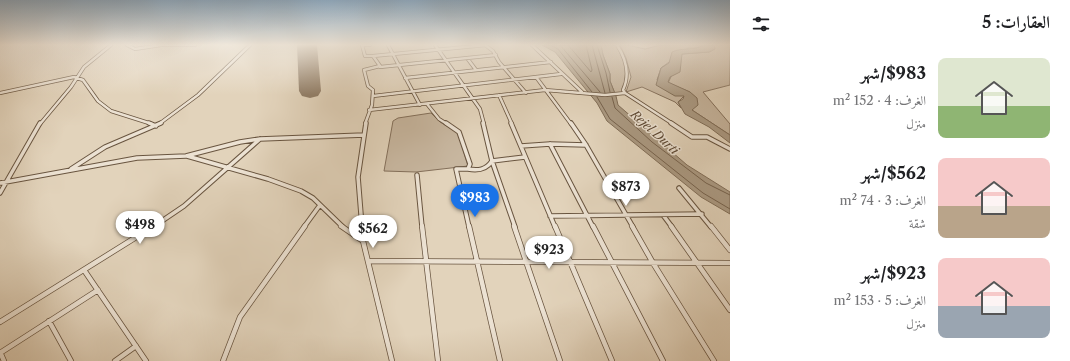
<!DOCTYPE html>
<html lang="ar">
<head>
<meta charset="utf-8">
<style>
	:root { --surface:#fff; --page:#f2f2f2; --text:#202124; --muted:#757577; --accent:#1a73e8 }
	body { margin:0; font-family:"Libre Caslon Text",Amiri,serif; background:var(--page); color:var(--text); direction:rtl; height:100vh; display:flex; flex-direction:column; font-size:15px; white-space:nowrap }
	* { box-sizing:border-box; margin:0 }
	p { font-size:13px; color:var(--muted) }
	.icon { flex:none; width:22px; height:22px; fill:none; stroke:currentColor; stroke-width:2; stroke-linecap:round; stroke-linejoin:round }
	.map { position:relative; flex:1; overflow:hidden; direction:ltr }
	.details { display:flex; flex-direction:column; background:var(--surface); width:340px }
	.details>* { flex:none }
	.price { position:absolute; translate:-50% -34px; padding:0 9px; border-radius:14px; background:#fff; color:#222; font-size:13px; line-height:26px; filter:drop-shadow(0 1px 2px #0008) }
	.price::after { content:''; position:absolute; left:50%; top:24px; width:12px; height:9px; margin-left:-6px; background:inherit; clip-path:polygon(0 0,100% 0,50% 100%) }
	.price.selected { background:var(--accent); color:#fff }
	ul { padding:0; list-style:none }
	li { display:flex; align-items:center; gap:12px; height:100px; padding:0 20px }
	li span { display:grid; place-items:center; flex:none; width:112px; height:80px; border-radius:8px; color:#555 }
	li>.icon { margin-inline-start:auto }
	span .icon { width:48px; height:48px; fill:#fffc; stroke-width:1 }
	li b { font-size:17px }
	h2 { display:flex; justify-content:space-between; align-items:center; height:48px; padding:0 20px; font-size:17px }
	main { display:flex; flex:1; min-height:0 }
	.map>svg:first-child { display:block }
</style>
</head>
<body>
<main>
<section class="details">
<h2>العقارات: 5<svg class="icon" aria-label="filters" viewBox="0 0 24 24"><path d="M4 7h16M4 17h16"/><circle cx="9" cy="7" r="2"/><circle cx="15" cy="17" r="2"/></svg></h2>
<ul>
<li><span style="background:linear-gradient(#dfe7d0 60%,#8fb573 0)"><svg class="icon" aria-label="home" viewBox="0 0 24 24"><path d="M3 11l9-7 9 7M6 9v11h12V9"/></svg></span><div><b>$983/شهر</b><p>الغرف: 4 · 152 m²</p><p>منزل</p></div></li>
<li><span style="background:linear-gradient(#f6c9c9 60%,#b9a48a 0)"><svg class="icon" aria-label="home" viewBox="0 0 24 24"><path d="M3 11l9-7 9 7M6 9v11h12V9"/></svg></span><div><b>$562/شهر</b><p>الغرف: 3 · 74 m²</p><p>شقة</p></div></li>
<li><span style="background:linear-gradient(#f6c9c9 60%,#9aa5b1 0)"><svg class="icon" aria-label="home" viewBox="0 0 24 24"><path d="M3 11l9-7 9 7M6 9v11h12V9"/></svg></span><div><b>$923/شهر</b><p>الغرف: 5 · 153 m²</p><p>منزل</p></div></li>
</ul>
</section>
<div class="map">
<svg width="730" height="361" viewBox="0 0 730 361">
	<rect width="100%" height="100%" fill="#e2d3bb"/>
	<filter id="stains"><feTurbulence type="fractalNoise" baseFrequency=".005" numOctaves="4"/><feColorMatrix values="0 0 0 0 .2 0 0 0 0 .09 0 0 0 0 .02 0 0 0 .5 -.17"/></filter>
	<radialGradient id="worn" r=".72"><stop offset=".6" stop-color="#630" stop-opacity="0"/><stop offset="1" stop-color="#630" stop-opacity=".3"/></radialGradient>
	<path fill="#c7b69f" stroke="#84705b" d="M601 45H616C623 58 632 76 622 89L623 92 615 94 610 81V74L603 55Z
		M620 45H627L645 49 661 45H704L698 48H688L661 68 657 80 684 96 678 102 681 108 675 102 642 87 626 92 631 77 626 58Z
		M714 45H730V85L703 92 730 124V135L692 110 690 92 668 83 682 54 709 52 715 49Z
		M431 113 440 122 458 133 468 166 416 172 384 171 393 121 398 118Z"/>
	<path fill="#ab9a83" stroke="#816e58" d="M542 45H601L603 55 610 74V81L616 96 618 105 687 165 730 192V214L701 197 607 121 597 103 555 52Z
		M704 45H714L715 49 709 52 682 54 680 72 670 77 668 82 690 92 697 98 698 105 692 110 730 135V143L709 127 685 114 678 102 683 99 684 96H675L656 85 661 68 669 63 672 52C683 47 694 51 704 45Z"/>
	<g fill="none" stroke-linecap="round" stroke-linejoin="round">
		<path stroke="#76624d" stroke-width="1" d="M550 45 558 49 592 92
			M560 45 600 92
			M568 45 591 72 592 70 586 45
			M592 45 605 93
			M597 45 606 73 610 92
			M597 97 610 119 703 193 730 209
			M612 97 615 108 652 142 706 183 730 195"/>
		<path fill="#927f69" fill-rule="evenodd" d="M297 45H317L321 91 318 96 310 98 302 96 299 91Z"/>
		<g stroke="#695540" stroke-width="4">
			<path id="minor-far2" d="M127 45 135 49 161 45H195
				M362 45 365 56H373L380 66 364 70 368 86 373 90 372 105 365 124
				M362 45H370
				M388 45 420 105
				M435 45 480 109 484 124
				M485 45 493 51 499 62 526 93
				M532 45 582 92
				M617 45C626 59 630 75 623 90L625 93
				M373 56 486 45
				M467 58 476 70
				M380 67 496 55
				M536 77 571 124
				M405 78 551 62
				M0 93 74 77 83 80 98 101 111 111 152 124
				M499 95 512 124
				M373 96 561 74
				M427 104 439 119 447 124
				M369 110 545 90 605 95 625 93 673 124
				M40 124 71 87 84 67 111 45
				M159 124 198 95 250 45"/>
		</g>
		<g stroke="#695540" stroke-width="5.5">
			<path id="minor-far1" d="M149 123 156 126
				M446 123 459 132 470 164 468 169H456L469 227
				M483 123 492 161 515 227
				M511 123 555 227
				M571 123 586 145 633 227
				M671 123 692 137H707L730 149
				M550 144 593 227
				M521 146 550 144 586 145
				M187 156 268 179 301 191 313 198 343 227
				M71 169 105 147 161 123
				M468 169C478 171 486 170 492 161L525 157
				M417 175 422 227
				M0 183 137 158 186 156 240 142 260 139 364 135
				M679 188 711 227
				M0 193 40 123
				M663 215 672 227
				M550 216 702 214
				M153 227 184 206 260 139
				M304 227 320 205
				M362 227 358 177 366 123"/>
		</g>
		<g stroke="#695540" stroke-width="6">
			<path id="minor" d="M341 226 363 241
				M362 226 363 241 392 361
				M422 226 438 361
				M469 226 500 361
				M514 226 560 361
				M555 226 612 361
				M593 226 663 361
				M632 226 653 263 714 361
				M671 226 730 310
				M711 226 730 250
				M368 261 730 263
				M84 270 146 361
				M49 321 71 361
				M0 322 154 226
				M0 352 4 361
				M0 353 98 290
				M115 361 136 346
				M223 361 240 317 305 226"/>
		</g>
		<use href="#minor-far2" stroke="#ece2d3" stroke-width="2.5"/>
		<use href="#minor-far1" stroke="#ece2d3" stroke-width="3.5"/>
		<use href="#minor" stroke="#ece2d3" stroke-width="4.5"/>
	</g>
	<linearGradient id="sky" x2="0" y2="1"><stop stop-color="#8faac0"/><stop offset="0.47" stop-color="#f2ebe0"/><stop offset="1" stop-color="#f2ebe0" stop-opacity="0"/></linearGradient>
	<rect width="730" height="95" fill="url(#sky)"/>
	<g text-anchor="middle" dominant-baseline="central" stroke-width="3" stroke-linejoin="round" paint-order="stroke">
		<g font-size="12" font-style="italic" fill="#5c4732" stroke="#ece2d3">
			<text transform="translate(655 132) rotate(42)">Rejel Durti</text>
		</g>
	</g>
	<rect width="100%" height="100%" filter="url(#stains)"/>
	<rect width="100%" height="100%" fill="url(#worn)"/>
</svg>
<b class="price" style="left:626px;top:207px">$873</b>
<b class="price selected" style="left:475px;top:218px">$983</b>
<b class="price" style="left:140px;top:245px">$498</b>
<b class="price" style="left:373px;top:249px">$562</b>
<b class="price" style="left:549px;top:270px">$923</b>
</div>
</main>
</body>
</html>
